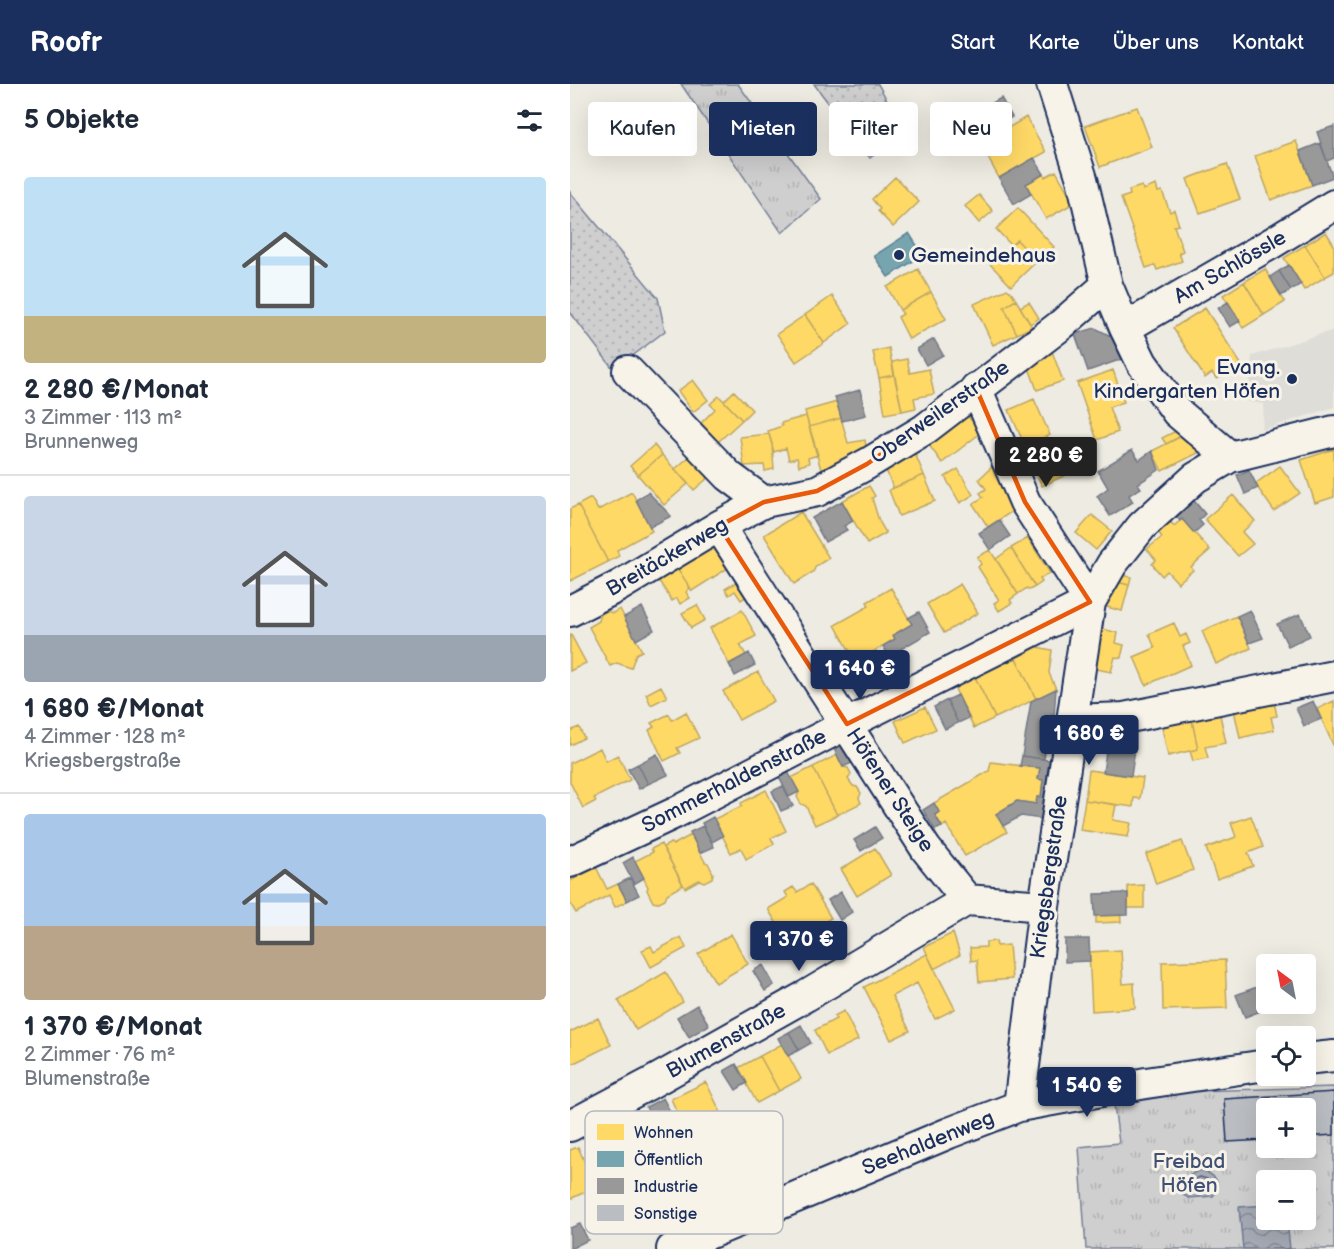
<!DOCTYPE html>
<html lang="de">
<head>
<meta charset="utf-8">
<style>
	:root { --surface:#fff; --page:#f2f2f3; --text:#1f2937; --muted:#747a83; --line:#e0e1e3; --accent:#1b2f5e }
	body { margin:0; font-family:"Balsamiq Sans",sans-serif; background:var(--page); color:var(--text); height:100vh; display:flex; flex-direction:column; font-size:22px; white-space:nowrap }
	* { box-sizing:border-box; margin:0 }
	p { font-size:20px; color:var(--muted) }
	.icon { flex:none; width:33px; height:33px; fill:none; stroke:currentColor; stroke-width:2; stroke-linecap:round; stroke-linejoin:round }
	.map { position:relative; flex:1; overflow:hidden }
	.sheet { display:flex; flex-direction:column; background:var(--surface); width:570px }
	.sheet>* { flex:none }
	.banner { position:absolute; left:18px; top:18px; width:570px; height:54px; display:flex; gap:12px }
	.needle { width:39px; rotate:328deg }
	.fabs { position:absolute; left:686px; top:870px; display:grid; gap:12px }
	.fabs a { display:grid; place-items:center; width:60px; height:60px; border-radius:6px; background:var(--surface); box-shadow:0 6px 24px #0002; font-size:30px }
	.price { position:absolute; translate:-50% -51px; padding:0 14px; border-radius:6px; background:var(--accent); color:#fff; font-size:20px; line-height:39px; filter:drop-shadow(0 2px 3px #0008) }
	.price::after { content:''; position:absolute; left:50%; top:36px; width:18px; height:14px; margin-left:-9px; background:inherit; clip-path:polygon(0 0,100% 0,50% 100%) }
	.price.selected { background:#222; color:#fff }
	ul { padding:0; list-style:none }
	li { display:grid; align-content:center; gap:12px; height:318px; padding:0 24px }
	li+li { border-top:2px solid var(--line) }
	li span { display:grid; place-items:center; height:186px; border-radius:6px; color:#555 }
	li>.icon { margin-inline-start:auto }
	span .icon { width:108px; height:108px; fill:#fffc; stroke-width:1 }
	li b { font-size:26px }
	h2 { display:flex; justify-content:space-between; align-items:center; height:72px; padding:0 24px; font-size:26px }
	.tag { padding:0 21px; border-radius:6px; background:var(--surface); box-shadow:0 6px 24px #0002; font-size:21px; line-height:54px }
	.tag.selected { background:var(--accent); color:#fff }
	header { display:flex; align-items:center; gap:36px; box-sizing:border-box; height:84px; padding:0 30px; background:var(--accent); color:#fff }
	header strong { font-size:28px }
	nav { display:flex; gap:33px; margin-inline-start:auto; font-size:21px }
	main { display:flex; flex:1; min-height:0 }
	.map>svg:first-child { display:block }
</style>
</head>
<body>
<header>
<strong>Roofr</strong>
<nav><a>Start</a><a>Karte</a><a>Über uns</a><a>Kontakt</a></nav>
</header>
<main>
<section class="sheet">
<h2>5 Objekte<svg class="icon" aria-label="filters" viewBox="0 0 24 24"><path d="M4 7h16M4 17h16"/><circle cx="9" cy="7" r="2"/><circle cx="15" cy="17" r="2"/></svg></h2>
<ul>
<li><span style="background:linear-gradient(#bfe0f5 75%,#c2b280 0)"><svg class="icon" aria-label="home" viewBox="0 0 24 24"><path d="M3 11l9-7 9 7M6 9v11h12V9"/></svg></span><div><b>2 280 €/Monat</b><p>3 Zimmer · 113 m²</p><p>Brunnenweg</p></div></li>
<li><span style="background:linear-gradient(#c9d6e8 75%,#9aa5b1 0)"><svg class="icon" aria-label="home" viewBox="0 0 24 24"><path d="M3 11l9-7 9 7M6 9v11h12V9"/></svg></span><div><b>1 680 €/Monat</b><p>4 Zimmer · 128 m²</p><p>Kriegsbergstraße</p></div></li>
<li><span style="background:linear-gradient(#a9c7e8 60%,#b9a48a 0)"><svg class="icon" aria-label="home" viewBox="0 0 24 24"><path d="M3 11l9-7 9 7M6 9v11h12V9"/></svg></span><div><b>1 370 €/Monat</b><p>2 Zimmer · 76 m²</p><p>Blumenstraße</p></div></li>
</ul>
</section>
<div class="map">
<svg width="764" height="1165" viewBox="0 0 764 1165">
	<defs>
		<pattern id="grass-tufts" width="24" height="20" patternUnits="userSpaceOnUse" patternTransform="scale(1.5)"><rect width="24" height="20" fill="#cfcfcf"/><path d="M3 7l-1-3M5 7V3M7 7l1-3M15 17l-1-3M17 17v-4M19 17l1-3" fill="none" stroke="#b1b2b4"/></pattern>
		<pattern id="garden-dots" width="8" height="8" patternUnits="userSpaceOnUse" patternTransform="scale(1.5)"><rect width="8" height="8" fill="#cfcfcf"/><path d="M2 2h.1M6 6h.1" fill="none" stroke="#b1b2b4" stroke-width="1.8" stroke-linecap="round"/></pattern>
		<pattern id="water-waves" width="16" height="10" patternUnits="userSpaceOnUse" patternTransform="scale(1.5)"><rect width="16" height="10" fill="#a6abb5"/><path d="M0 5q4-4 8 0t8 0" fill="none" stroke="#868c96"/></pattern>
	</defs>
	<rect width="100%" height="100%" fill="#eeebe2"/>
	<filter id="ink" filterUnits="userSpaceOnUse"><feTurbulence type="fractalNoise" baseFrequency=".0167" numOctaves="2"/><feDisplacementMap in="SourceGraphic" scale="12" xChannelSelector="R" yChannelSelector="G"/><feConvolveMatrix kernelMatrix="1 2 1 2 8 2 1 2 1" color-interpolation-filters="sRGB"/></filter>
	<g filter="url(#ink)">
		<path fill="#deddd8" d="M764 246V323L692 346 694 320 678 318 682 272Z"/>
		<path fill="url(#grass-tufts)" stroke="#757f96" stroke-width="1.5" fill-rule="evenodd" d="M111 0H168L251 115 212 149Z
			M764 1003V1165H516L509 1063 549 1059 544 1020 626 1007ZM696 1024H735V1064H696ZM696 1096H735V1136H696Z"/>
		<path fill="url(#garden-dots)" stroke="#757f96" stroke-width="1.5" d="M244 0H308L334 47 300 74Z
			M0 108 88 214 95 247 44 286 0 228Z"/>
		<path fill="url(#water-waves)" stroke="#6e7992" stroke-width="1.5" d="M631 1086C645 1091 653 1098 643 1112L619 1114 613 1111C610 1098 619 1090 631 1086Z
			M696 1121V1136H717L720 1165H673L669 1123Z"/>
		<path fill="#ffd966" stroke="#bba664" stroke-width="1.5" d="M567 23 582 63 530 83 515 42Z
			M456 33 476 68 429 94 410 59 424 51 421 45 431 39 435 46Z
			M726 57 742 101 701 116 685 72Z
			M657 80 670 115 630 129 617 95Z
			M486 87 504 119 476 135 456 100 474 90 475 93Z
			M325 93 349 118 323 143 308 127 310 125 302 115Z
			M586 101 588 108 592 107 600 128 604 126 609 141 604 142 613 167 609 169 612 177 587 186 585 181 576 184 551 114 560 111 559 106 572 102 573 106Z
			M409 111 423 127 409 139 395 122Z
			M448 124 484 163 467 177 447 156 441 161 426 145Z
			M756 148 764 161V188L755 193 735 161Z
			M447 156 467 177 441 202 420 180Z
			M735 161 755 193 734 206 714 174Z
			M348 185 361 208 330 226 317 203Z
			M695 185 715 218 694 231 674 198Z
			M674 198 694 231 673 244 653 211Z
			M437 205 442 209 446 216 434 223 447 250 423 261 404 220Z
			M361 208 376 235 339 255 328 233 333 230 330 226Z
			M262 212 281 239 254 259 235 231Z
			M446 216 462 243 447 250 434 223Z
			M459 218 469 234 460 240 450 223Z
			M635 224 671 280 647 295 642 289 635 294 603 244Z
			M235 231 254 259 226 278 207 250Z
			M480 262 493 297 467 306 458 281 471 276 468 267Z
			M319 264 324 291 309 294 303 268Z
			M337 275 340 289 359 285 364 310 344 314 346 324 332 327 322 278Z
			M543 286 554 318 539 323 548 348 527 356 507 299Z
			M324 291 332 327 315 330 309 294Z
			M123 296 138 316 123 328 108 307Z
			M164 307 182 326 172 336 154 317Z
			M149 312 172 336 148 358 131 339 145 325 140 320Z
			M464 315 480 351 455 362 439 326Z
			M267 318 271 334 239 343 235 327Z
			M389 323 412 348 372 379 354 354Z
			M236 332 248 371 238 374 239 379 229 382 227 374 219 376 216 364 204 368 198 347 212 342 211 339Z
			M271 334 278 359 295 356 297 369 252 389 239 343Z
			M608 346 611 352 596 360 592 354Z
			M618 349 632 367 592 387 582 367Z
			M199 350 202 360 204 385 195 387 194 381 174 382 170 353Z
			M504 356 516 382 494 392 482 365Z
			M84 361 92 371 68 391 60 382Z
			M764 365V413L745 419 731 376Z
			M482 366 494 392 472 402 460 376Z
			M126 367 145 388 124 406 105 385Z
			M344 367 354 391 323 404 313 378Z
			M92 371 118 400 94 421 68 391Z
			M427 378 449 423 418 443 403 420 413 413 410 409 416 405 409 395Z
			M710 382 730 409 704 427 685 400Z
			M388 385 403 411 390 419 375 393Z
			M354 391 365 417 329 432 319 406Z
			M299 402 305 412 302 414 309 437 316 449 297 460 272 417Z
			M62 408 82 447 47 466 49 472 38 478 8 421 21 414 28 426Z
			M663 411 685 437 672 448 683 460 668 472 635 435Z
			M8 421 38 478 0 497V425Z
			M231 428 259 474 246 482 243 488 224 500 194 451Z
			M522 431 542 447 526 466 506 449Z
			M612 435 640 466 621 483 623 486 608 499 597 487 592 492 582 480 586 476 577 465 592 453 588 448 601 438 604 442Z
			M458 454 480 489 470 495 472 498 465 503 441 464Z
			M139 456 158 484 122 507 104 479Z
			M441 464 465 503 459 506 457 504 448 510 426 475Z
			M420 466 448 510 440 516 442 519 429 527 424 519 429 516 408 483 411 480 407 473Z
			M104 479 120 504 116 508 120 514 110 520 107 514 102 517 85 491Z
			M545 490 561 493 559 501 543 497Z
			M173 494 182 509 171 516 165 507 159 511 155 505Z
			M541 496 559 501 552 527 533 522Z
			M390 500 408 529 374 549 357 520Z
			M321 504 342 540 323 551 325 555 286 578 265 541 299 522 297 518Z
			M127 521 135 536 121 544 112 529Z
			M50 525 72 567 66 570 61 584 47 579 40 582 19 543 29 537 31 530 36 527 43 529Z
			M172 526 186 552 170 561 176 571 159 580 140 544Z
			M667 532 681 564 646 580 632 547Z
			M604 539 610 553 616 550 620 559 613 562 621 581 576 601 564 573 585 564 579 550Z
			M529 544 548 549 546 559 554 561 551 574 545 573 541 588 521 584Z
			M0 551H1L16 579 0 587Z
			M467 563 482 566 479 589 486 605 466 615 446 574Z
			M446 574 466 615 425 634 405 593Z
			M188 588 204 617 169 636 153 607Z
			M405 593 425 634 404 644 384 603Z
			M91 602 97 613 81 621 76 610Z
			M703 613 707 632 701 633 704 646 670 654 663 621Z
			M764 617V663L747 625Z
			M355 623 366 645 335 659 325 637Z
			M649 626 656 659 635 663 638 674 623 677 620 667 628 665 621 632Z
			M116 628 129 654 107 664 110 669 94 677 79 646 84 643 81 639 99 630 102 636Z
			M621 632 628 665 598 672 591 639Z
			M9 643 14 654 0 661V647Z
			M30 664 36 677 48 671 60 696 24 714 26 717 13 724 0 698V679Z
			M267 671 273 683 278 684 281 690 278 695 283 702 287 703 291 709 289 714 291 719 267 731 243 683Z
			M421 678 470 684 468 695 473 696 471 713H467L466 720 447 717 426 730 437 748 395 772 376 740 372 743 365 731 369 728 364 719 419 687Z
			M243 683 267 731 245 741 236 722 231 720 227 713 229 708 221 694Z
			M519 686 573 694 570 715 564 714 563 723 515 716Z
			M196 706 216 747 201 754 204 760 176 775 171 764 161 769 144 735 172 722 171 719Z
			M515 716 546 721 543 736 561 739 558 753 510 746Z
			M681 732 693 763 678 769 683 782 647 795 636 764 666 753 661 739Z
			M121 751 135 778 138 779 143 789 142 794 134 798 129 796 115 804 93 763 101 759 103 761Z
			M612 757 623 786 586 800 576 770Z
			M91 760 113 801 97 810 95 815 87 819 83 818 77 806 78 803 65 777 83 768 81 765Z
			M305 764 321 791 287 812 271 785Z
			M26 783 37 805 48 800 57 817 45 823 39 811 6 829 0 819V797Z
			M241 800 261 834 243 845 240 840 216 855 198 825 218 813 215 808 223 803 227 808Z
			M574 801V824H558V802Z
			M550 824 551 838 526 839V825Z
			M383 849 390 871 364 885 354 863Z
			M161 850 178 880 146 899 128 870Z
			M111 853 116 864 81 883 72 866 81 862 84 868Z
			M426 857 427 862 439 861 442 895 409 898 407 876 401 877 400 864 416 863V858Z
			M551 866 553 900 564 899 565 924 522 927 519 868Z
			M357 870 385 925 365 935 347 899 322 912 340 947 321 956 294 903Z
			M655 876 657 924 593 926 592 878Z
			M96 888 113 918 66 946 48 916Z
			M274 927 288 956 257 971 245 946 266 935 264 932Z
			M28 934 41 961 0 981V948Z
			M212 960 231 995 209 1007 190 972Z
			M190 972 209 1007 187 1019 168 984Z
			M136 998 151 1029 137 1036 135 1032 114 1043 101 1015Z
			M8 1063 26 1103 0 1115V1066Z"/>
		<path fill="#76a5af" stroke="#5b8297" stroke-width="1.5" d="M339 149 353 171 318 193 304 172Z"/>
		<path fill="#999" stroke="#737987" stroke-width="1.5" d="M431 14 442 33 421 45 424 51 410 59 396 34Z
			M764 42V74L757 77 747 48Z
			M750 59 763 93 742 101 730 67Z
			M464 74 474 90 456 100 461 110 444 120 429 94Z
			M719 181 731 200 721 206 709 187Z
			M709 187 721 206 711 212 700 193Z
			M658 218 670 237 660 243 648 224Z
			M525 244 541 252 552 275 518 287 505 250Z
			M364 255 373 271 356 281 347 265Z
			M290 306 296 331 272 337 265 313Z
			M562 366 569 376 582 367 589 386 568 400 571 404 559 411 563 418 540 432 527 412 538 404 528 387Z
			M679 386 688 404 675 410 667 391Z
			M78 408 101 432 80 443 66 416Z
			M621 413 635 430 629 436 633 441 624 449 612 435 610 437 606 432 615 424 612 421Z
			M272 417 283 437 274 442 277 446 255 458 242 434Z
			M429 436 440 452 420 466 409 449Z
			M72 523 84 546 66 556 54 533Z
			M680 526 693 554 679 559 667 532Z
			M349 528 360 548 319 572 313 562 325 555 323 551 342 540 338 534Z
			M730 530 740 552 718 562 707 540Z
			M179 569 185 581 165 592 159 580Z
			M486 605 484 632 481 631 474 675 452 672 461 617Z
			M388 611 399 634 388 639 377 616Z
			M377 616 388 639 375 645 364 623Z
			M743 617 751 635 734 642 726 624Z
			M274 657 284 678 273 683 263 663Z
			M537 661 565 665 561 692 533 688Z
			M87 670 98 691 78 700 68 680Z
			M452 672 479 676 471 735 451 732 433 742 426 730 447 717 466 720 467 713H471L473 696 468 695 470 684 450 682Z
			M68 680 78 700 69 705 58 685Z
			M217 686 229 708 219 713 208 691Z
			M213 702 223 722 211 727 202 707Z
			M364 719 369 728 365 731 372 743 365 746 353 726Z
			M143 733 153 752 142 758 132 739Z
			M133 742 144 763 130 769 120 748Z
			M305 743 312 754 291 767 284 756Z
			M63 773 74 794 64 800 53 779Z
			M60 794 69 811 57 817 48 800Z
			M271 808 282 828 270 836 258 816Z
			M558 809V831L525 832 524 810Z
			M495 855H519L520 877 495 878Z
			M193 881 204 901 195 907 183 887Z
			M692 901 696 910V920H700L701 923 675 933 666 911Z
			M127 921 139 941 119 953 107 933Z
			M231 941 241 959 229 966 219 948Z
			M219 948 229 966 218 972 208 954Z
			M166 980 177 999 166 1006 154 987Z
			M93 1014 104 1035 86 1044 76 1023Z
			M10 1140 18 1156 0 1165V1144Z"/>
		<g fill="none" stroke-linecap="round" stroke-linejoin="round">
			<path stroke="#536181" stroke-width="1.5" d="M630 1093 637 1095 641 1101 640 1105 620 1108 618 1105C620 1099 624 1095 630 1093Z"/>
		</g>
		<path fill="#babdc2" stroke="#1b2f5e" stroke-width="1.5" d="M764 1008V1051L735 1053V1024H696V1056L657 1058 654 1015Z"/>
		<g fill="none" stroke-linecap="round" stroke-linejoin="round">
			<g stroke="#1b2f5e" stroke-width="34">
				<path id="street" d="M482 0 512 95 537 201 555 244 572 279 607 328 660 373
					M555 244 702 159 764 121
					M58 287 159 392 194 418
					M149 442 356 765 397 816
					M0 527 49 502 149 442 194 418 247 407 297 380 355 345 491 241 537 201
					M502 636 554 634 764 592
					M0 778 105 729 277 640 520 518 455 418 406 304
					M735 975 764 972
					M449 1022 474 822 520 518 542 480 572 442 625 394 660 373 764 347
					M0 1042 79 1000 236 912 397 816 474 822
					M102 1165 379 1049 449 1022 576 999 696 981"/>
			</g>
			<use href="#street" stroke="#f7f3e8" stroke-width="30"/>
		</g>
	</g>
	<path fill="none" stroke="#e8590c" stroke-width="4.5" stroke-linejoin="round" d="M406 304 455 418 520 518 277 640 149 442 194 418 247 407 297 380Z"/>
	<g fill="#1b2f5e" stroke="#f7f3e8" stroke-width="2">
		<circle cx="329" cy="171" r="6"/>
		<circle cx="722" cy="295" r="6"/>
	</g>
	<g text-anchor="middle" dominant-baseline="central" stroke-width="6" stroke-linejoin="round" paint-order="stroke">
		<g font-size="21" fill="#1b2f5e" stroke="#f7f3e8" text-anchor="start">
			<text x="341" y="171">Gemeindehaus</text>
			<text x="710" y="283" text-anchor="end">Evang.<tspan x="710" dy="24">Kindergarten Höfen</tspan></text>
		</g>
		<g font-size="21" fill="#1b2f5e" stroke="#f7f3e8">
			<text transform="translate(660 183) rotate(-30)">Am Schlössle</text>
			<text transform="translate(370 328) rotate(-35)">Oberweilerstraße</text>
			<text transform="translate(97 473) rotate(-30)">Breitäckerweg</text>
			<text transform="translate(164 697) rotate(-27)">Sommerhaldenstraße</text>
			<text transform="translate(320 706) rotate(57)">Höfener Steige</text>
			<text transform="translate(479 793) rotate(-82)">Kriegsbergstraße</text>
			<text transform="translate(156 957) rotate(-29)">Blumenstraße</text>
			<text transform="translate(358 1059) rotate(-22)">Seehaldenweg</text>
		</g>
		<g font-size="21" fill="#3f4f75" stroke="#f7f3e8">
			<text x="619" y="1077">Freibad<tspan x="619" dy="24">Höfen</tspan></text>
		</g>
	</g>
	<rect x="15" y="1027" width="198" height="123" rx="9" fill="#f7f3e8" stroke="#b5b8bf" stroke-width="1.5"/>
	<rect x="27" y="1040" width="27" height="16" fill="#ffd966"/>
	<rect x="27" y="1067" width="27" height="16" fill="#76a5af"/>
	<rect x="27" y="1094" width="27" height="16" fill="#999"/>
	<rect x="27" y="1121" width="27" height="16" fill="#babdc2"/>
	<g font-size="16" fill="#1b2f5e">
		<text x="64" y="1054">Wohnen</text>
		<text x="64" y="1081">Öffentlich</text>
		<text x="64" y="1108">Industrie</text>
		<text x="64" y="1135">Sonstige</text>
	</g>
</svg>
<div class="fabs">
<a><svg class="needle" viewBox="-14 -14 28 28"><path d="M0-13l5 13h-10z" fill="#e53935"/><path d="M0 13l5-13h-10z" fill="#747a83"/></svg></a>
<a><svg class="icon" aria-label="locate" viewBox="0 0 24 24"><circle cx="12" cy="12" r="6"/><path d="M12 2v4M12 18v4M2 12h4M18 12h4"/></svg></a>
<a>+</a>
<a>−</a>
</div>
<b class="price selected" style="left:476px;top:404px">2 280 €</b>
<b class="price" style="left:290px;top:617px">1 640 €</b>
<b class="price" style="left:519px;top:682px">1 680 €</b>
<b class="price" style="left:229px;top:888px">1 370 €</b>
<b class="price" style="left:517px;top:1034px">1 540 €</b>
<div class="banner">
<a class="tag">Kaufen</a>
<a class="tag selected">Mieten</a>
<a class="tag">Filter</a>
<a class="tag">Neu</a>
</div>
</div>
</main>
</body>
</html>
